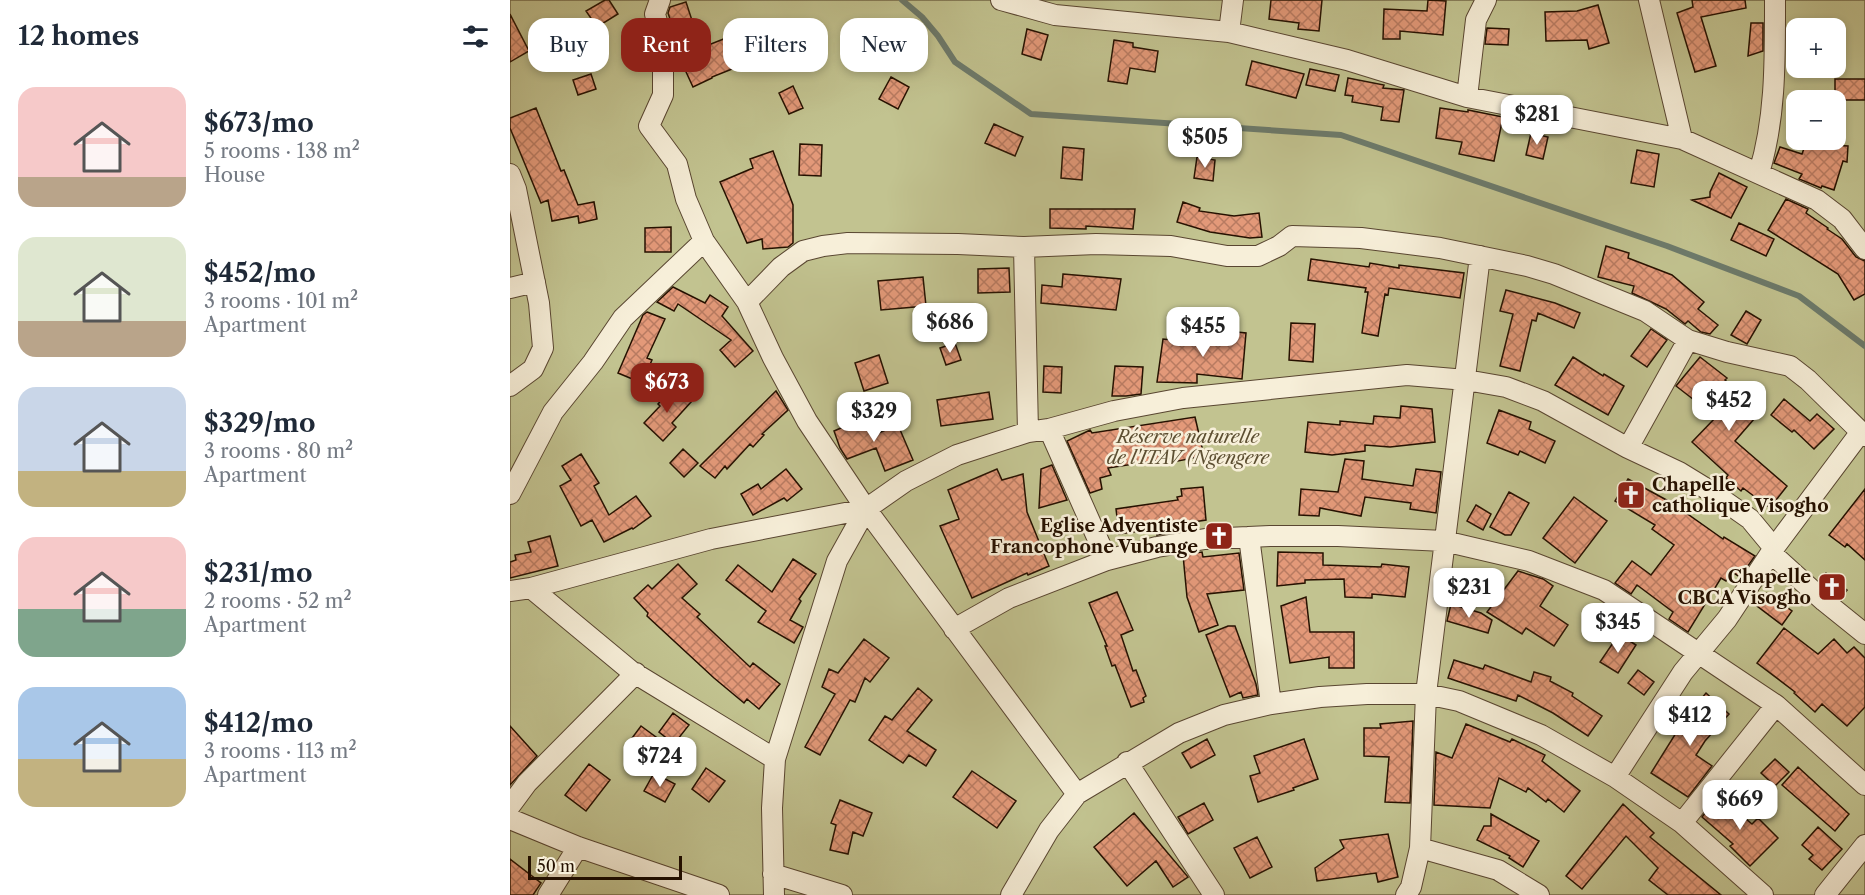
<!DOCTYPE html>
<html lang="en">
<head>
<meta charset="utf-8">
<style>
	:root { --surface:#fff; --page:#f2f2f3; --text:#1f2937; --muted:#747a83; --accent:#8f2418 }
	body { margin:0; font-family:"Libre Caslon Text",serif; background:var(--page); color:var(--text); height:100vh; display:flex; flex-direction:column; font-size:22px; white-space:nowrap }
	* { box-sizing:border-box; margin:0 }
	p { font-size:20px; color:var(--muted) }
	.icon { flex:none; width:33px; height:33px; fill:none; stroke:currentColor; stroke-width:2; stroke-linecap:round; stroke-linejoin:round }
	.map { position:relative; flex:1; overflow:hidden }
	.details { display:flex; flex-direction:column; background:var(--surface); width:510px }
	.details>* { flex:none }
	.guide { position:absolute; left:18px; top:18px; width:570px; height:54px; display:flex; gap:12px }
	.buttons { position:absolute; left:1276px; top:18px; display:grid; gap:12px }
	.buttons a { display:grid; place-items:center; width:60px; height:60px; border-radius:12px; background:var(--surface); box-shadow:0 3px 9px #0003; font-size:30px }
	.scale { position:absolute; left:18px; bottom:15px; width:154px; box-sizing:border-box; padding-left:6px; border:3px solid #261100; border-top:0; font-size:16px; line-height:21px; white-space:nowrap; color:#261100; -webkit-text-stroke:4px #f7efd9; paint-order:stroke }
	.price { position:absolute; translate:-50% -51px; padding:0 14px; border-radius:12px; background:#fff; color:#222; font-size:20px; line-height:39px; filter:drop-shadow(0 2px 3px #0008) }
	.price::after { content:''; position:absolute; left:50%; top:36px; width:18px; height:14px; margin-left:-9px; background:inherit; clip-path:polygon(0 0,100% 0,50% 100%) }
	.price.on { background:var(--accent); color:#fff }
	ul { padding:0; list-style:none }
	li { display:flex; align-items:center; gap:18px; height:150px; padding:0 18px }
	li span { display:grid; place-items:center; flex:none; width:168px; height:120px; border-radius:18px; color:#555 }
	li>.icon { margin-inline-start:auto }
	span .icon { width:72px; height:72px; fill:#fffc; stroke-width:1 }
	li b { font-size:26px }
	h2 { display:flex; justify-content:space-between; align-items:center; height:72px; padding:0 18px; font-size:26px }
	.tag { padding:0 21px; border-radius:18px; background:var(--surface); box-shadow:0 3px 9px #0003; font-size:21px; line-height:54px }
	.tag.on { background:var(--accent); color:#fff }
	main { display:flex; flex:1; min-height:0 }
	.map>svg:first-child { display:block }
</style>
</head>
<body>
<main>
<section class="details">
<h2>12 homes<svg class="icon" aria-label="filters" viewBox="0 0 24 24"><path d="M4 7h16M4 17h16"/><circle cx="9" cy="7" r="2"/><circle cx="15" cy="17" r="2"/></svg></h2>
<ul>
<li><span style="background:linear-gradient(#f6c9c9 75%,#b9a48a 0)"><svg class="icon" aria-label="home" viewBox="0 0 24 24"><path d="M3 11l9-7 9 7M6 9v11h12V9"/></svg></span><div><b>$673/mo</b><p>5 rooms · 138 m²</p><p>House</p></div></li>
<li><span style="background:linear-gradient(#dfe7d0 70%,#b9a48a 0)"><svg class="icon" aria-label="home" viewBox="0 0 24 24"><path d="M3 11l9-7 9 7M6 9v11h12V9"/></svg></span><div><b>$452/mo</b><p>3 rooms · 101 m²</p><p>Apartment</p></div></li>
<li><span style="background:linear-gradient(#c9d6e8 70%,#c2b280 0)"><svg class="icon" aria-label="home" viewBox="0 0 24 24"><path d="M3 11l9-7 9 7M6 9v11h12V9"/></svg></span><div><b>$329/mo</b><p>3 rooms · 80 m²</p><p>Apartment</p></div></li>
<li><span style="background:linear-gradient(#f6c9c9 60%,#7fa58c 0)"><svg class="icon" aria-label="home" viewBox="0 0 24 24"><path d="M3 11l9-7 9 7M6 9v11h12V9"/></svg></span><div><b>$231/mo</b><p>2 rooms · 52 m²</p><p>Apartment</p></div></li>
<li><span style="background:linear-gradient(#a9c7e8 60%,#c2b280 0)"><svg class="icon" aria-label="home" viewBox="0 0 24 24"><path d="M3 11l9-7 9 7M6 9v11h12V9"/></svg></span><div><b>$412/mo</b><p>3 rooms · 113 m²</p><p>Apartment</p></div></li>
</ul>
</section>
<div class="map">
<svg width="1355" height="895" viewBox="0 0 1355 895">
	<defs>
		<pattern id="building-cross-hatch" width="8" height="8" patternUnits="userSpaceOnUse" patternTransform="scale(1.5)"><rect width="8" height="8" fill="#e39979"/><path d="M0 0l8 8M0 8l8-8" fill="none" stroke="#b87b61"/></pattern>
	</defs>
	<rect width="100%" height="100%" fill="#f3e7c5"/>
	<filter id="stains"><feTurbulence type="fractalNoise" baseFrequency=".00333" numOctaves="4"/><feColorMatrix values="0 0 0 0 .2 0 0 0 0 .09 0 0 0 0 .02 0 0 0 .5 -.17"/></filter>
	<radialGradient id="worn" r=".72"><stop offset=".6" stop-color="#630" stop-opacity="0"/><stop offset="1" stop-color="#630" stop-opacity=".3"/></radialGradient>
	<path fill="#c2c390" stroke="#746a48" stroke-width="1.5" fill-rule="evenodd" d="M0 0H1355V895H0ZM1287 28H1326V68H1287ZM1287 100H1326V140H1287Z"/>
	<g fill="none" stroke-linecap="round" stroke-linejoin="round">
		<path stroke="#6c7a6b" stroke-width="6" d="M392 0 412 17 428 36 445 62 521 114 831 135 1157 246 1289 296 1355 346"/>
	</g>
	<path fill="url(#building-cross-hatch)" stroke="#261100" stroke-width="1.5" d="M95 0H99L108 14 87 27 76 11Z
		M761 0H812L809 31 788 29 789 23 759 19Z
		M918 0 936 1 933 35 890 31V39H873L874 9 917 11Z
		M1182 0H1235L1236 8 1191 17 1206 66 1185 72 1167 13 1183 7Z
		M176 2 191 48 226 34 237 63 202 77V78L183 87 171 61 174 60 158 13 160 7Z
		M1088 5 1099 43 1079 49 1077 40 1036 41 1035 12 1067 11Z
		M0 14 19 51 0 62Z
		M1241 23H1253V51L1238 56Z
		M977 28 999 29 998 45 975 44Z
		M517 29 538 35 531 60 512 54Z
		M604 40 623 43V47L648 51 645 72 620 68 617 84 598 81Z
		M742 61 794 74 786 98 736 85Z
		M800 69 829 75 825 91 796 85Z
		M81 74 86 89 68 95 63 80Z
		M381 77 399 87 388 109 369 99Z
		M838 78 874 85 873 88 894 90 889 122 871 120 873 107 842 102 843 96 835 95Z
		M1325 79H1355V100H1325Z
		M283 86 293 108 279 114 269 93Z
		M26 108 51 171 54 170 68 205 84 202 87 219 69 223 68 216 42 221 38 200 31 203 0 128V118Z
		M930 108 958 112V110L993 117 984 161 949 154 952 142 926 138Z
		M484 124 513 137 505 156 475 143Z
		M1021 133 1038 137 1033 159 1016 155Z
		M1297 140H1308L1322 145 1338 146 1337 162 1333 161 1324 190 1312 186 1311 188 1289 179 1292 174 1264 163 1270 147 1292 154Z
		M290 144 312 145 311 176 289 175Z
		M553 147 574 149 572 180 551 178Z
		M1127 150 1149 154 1144 187 1121 183Z
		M263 151 283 205V243L278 247 253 249 252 239 237 243 210 182 243 168 240 159Z
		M687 157 705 160 703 181 684 178Z
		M1209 173 1237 187 1221 218 1182 200 1200 197V192Z
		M1276 199 1298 209 1296 213 1318 228 1317 229 1332 239 1346 257 1355 261V294L1344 300 1328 274 1258 230Z
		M673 202 690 208 689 211 724 216 749 213 752 237 740 238 700 232 667 222Z
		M540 209H625L623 229 576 226V229L540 228Z
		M1229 223 1264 239 1256 256 1221 240Z
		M161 227V252H135V228Z
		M1096 246 1119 253 1118 258 1162 275 1194 302 1188 309 1208 325 1200 334 1191 332 1178 321 1175 324 1156 309 1122 293 1124 286 1088 277Z
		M801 259 859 267 860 263 889 268V265L954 273 950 298 879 288 878 295 875 294 868 336 852 333 858 292H855L856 288 798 280Z
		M499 268 500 292 468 293V269Z
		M553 274 611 279 606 310 531 303 532 285 552 287Z
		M413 277 416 306 371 310 368 281Z
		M163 287 195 303 200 295 218 307 212 316 243 351 225 367 210 350 221 340 168 304 164 311 147 302Z
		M996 290 1045 303 1070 313 1064 328 1028 313 1026 321 1022 320 1010 371 990 366 1003 314 990 311Z
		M1236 311 1251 320 1237 344 1221 335Z
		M137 312 155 319 137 358 142 360 132 383 108 373 133 315Z
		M781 323 805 324 803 362 779 360Z
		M696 329 736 333 732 379 687 374V383L647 382 653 339 695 343Z
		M1141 329 1157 340 1137 367 1121 356Z
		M445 343 451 360 436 365 430 348Z
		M369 355 378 383 354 391 345 363Z
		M1063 357 1093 376 1094 374 1114 386 1098 415 1045 385Z
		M1190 357 1217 378 1215 380 1251 411 1225 441 1277 486 1260 508 1233 488 1231 491 1216 478 1218 475 1182 442 1206 417 1166 386Z
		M534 366 552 367 551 393 533 392Z
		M605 366 633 367 631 394 616 396H602Z
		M163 387 181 402 162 423 166 427 153 441 134 423 150 406 148 404Z
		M266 391 278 410 252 434 254 435 243 447 240 444 217 469 215 466 205 478 190 466Z
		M479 392 483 419 431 426 427 400Z
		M1274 399 1300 421 1307 414 1324 429 1304 449 1284 430 1282 432 1261 415Z
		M891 406 922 409 925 442 880 447 855 445V451L822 455 795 452 798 422 830 425V421L863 424 864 416 890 418Z
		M989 410 1021 422 1019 429 1045 441 1035 463 1010 451 1008 455 977 443Z
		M359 416 366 434 388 425 403 460 375 471 366 448 337 459 330 448 324 431Z
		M685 417 694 456 663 462 662 458 598 468 601 475 590 478 592 489 580 493 557 441 580 430 582 433Z
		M173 449 188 463 174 477 160 463Z
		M71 454 89 483 84 486 99 515 126 496 141 516 123 529 122 528 94 542 82 520 71 526 50 486 61 480 52 466Z
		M835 459 854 461 852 479 903 486 906 469 931 472 926 513 900 509 901 503 855 497 851 516 810 508 809 516 789 515 791 489 828 492Z
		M542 465 557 500 529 508 531 469Z
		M276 469 292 489 277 501 274 498 243 515 231 494 248 484 251 489Z
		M487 469 492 480 513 474 517 512 539 566 518 575 517 573 462 598 430 526 449 519 438 490Z
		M1118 479 1162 503 1213 539 1214 537 1245 556 1230 577 1222 572 1216 581 1211 578 1178 632 1159 619 1163 612 1127 585 1121 594 1105 583 1122 561 1141 575 1164 545 1142 529 1145 525 1105 501Z
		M693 487 696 520 683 522 685 528 647 535 646 529 609 534 606 509 668 500 667 497 672 496 671 489Z
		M1355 489V560L1337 544 1335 547 1319 535Z
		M999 492 1019 503 1001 535H995L980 527Z
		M1064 497 1097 521 1065 563 1033 538Z
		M966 505 981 514 973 530 957 521Z
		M40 536 48 566 0 578V562L6 560 5 555 21 552 18 542Z
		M692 552 693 557 729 553 734 590 697 594 708 625 689 632 677 597 673 555Z
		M768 552 813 553V565L871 567 872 564 899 567 895 597 862 594V598L835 597 834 579 795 580V583L767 586Z
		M283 559 306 574 289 599 291 601 280 620 293 627 284 643 248 622 256 611 216 580 228 565 262 592Z
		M168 564 187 584 172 598 190 614 187 617 240 667 243 663 270 684 249 709 237 699 234 703 204 678 137 616 138 613 124 598 138 585 142 589Z
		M1008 571 1033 579 1043 586 1030 606 1058 625 1044 646 1016 628 1012 634 977 612Z
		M1316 573 1337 590 1330 599 1310 581Z
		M607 592 623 630 611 635 623 671 626 670 636 696 633 698 634 702 621 707 605 665 602 666 595 646H597L579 603Z
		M1257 593 1282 611 1272 625 1247 606Z
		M796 597 800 632H844V668H819V657L780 663 771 606Z
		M941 604 971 613 982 620 978 633 937 621Z
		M718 626H725L746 684 748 695 733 698 731 692 720 697 696 635Z
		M1274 628 1308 654 1324 639 1337 653 1344 647 1355 658V707L1337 726 1312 704 1305 712 1284 693 1285 692 1247 663Z
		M1109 634 1126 645 1108 673 1090 662Z
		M354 639 379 658 360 682 355 678 345 702 340 700 310 755 295 747 325 694 312 687 319 669 328 673Z
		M944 660 973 669 975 665 1021 682 1024 672 1041 677 1040 681 1063 693 1062 696 1092 716 1078 736 1043 713 1008 695 1006 701 938 678Z
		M1128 670 1144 682 1134 695 1118 683Z
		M408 688 422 700 397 731 426 750 416 766 399 755 393 763 359 740 375 716 382 720Z
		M1196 693 1219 714 1195 741 1186 755 1202 766 1178 797 1141 773 1176 717Z
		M163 713 179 725 164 744 149 732Z
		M903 721 900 803 875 802 879 757 854 756V728H871L870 724Z
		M956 724 1000 742 1002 739 1035 755 1032 761 1070 791 1054 812 1038 799 1036 802 1018 788 1016 792 989 778 980 808 924 805 926 752 942 758Z
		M0 726 27 756 0 785Z
		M131 726 154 743 141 759 119 742Z
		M697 739 705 755 681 768 672 753Z
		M794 739 808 779 783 788 784 790 748 802 740 776 750 773 744 756Z
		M1265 759 1279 772 1265 786 1251 773Z
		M79 764 100 780 76 811 55 795Z
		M1288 767 1339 814 1325 831 1272 785Z
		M196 768 215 781 199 802 182 789Z
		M462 771 506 801 487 828 443 797Z
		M144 773 165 784 155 802 134 791Z
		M1209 796 1242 824 1248 818 1268 838 1240 866 1220 846 1223 844 1192 817Z
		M330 800 362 813 353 836 343 832 338 854 320 850 326 825 321 823Z
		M694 803 703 820 678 834 668 817Z
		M1113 804 1144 833 1140 837 1211 895H1158L1139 880 1148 868 1116 836 1072 889 1056 876Z
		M624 813 678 877 663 887 646 861 617 886 584 847Z
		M981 814 1029 841 1013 867 999 858 1000 856 967 840 974 826H981Z
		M1308 827 1332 849 1312 870 1299 859 1303 855 1292 845Z
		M878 834 888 877 868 882 866 873 807 881 805 868 834 848 830 840Z
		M747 837 762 867 740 878 724 848Z
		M0 859 31 883 23 895H0Z"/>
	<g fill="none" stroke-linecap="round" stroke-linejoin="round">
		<g stroke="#594631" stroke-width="22">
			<path id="minor" d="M150 0 145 14 153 45V95L139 126 167 164 176 199 194 241 237 302 263 358 297 421 356 509 567 794
				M491 0 545 15 719 32 837 60 957 97 1172 139 1307 200 1332 219 1355 249
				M1139 0 1172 139
				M719 32 723 0
				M957 97 966 20 976 0
				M1249 173C1266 117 1265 59 1265 0
				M0 174 6 189 29 303 33 348 23 369 0 386
				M514 247 518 432
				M0 288 25 282
				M237 302 271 267 293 251 313 246 338 243 448 244 514 247 586 244 661 246 717 256H748L769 246 782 236 851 238 930 248 1017 266 1044 274 1135 311 1178 340 1217 352 1280 366 1298 380 1355 436
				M539 429 597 560
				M1118 448 1178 340
				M0 494 43 412 83 362 113 318 194 241
				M739 537 761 704
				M1261 553 1314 601 1355 634
				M21 588 121 671 265 759
				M0 591 21 588 201 539 356 509 396 481 447 455 518 432 539 429 604 411 673 398 897 375 956 380 996 387 1033 401 1118 448 1169 472 1200 491 1240 519 1264 548
				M444 629 499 598 597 560 647 547 695 539 760 536H828L934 541 1019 561 1094 590 1266 705 1355 785
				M617 762 704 895
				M1105 777 1173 672 1217 619 1264 548 1350 433
				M0 806 17 783 126 673
				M0 819 68 847 209 895
				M1172 823 1266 705
				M910 848 988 870 1029 895
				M263 874 332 895
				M38 895 68 847
				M264 895 262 808 265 759 327 561 356 509
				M501 895 539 830 567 794 669 733 714 715 761 704 810 697 857 694H916L949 701 1031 735 1105 777 1172 823 1253 895
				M896 895 901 887 910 848 916 694 970 256
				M1315 895 1355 845"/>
		</g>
		<use href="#minor" stroke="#f7efd9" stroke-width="20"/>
	</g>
	<defs>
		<g id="church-square" transform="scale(1.5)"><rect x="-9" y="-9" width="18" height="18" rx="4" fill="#8f2418" stroke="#f7efd9"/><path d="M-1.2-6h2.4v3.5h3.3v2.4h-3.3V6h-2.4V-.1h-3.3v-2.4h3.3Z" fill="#fff"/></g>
	</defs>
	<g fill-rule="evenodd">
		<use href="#church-square" x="1121" y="495"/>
		<use href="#church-square" x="709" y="536"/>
		<use href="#church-square" x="1322" y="587"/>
	</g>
	<g text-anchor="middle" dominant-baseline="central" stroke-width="5" stroke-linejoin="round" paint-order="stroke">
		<g font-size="18" font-style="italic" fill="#5d4f32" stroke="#f7efd9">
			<text x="678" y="437">Réserve naturelle<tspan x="678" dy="21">de l'ITAV (Ngengere</tspan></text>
		</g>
		<g font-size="18" font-weight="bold" fill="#261100" stroke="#f7efd9" text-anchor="end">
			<text x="1142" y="485" text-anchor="start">Chapelle<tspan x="1142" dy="21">catholique Visogho</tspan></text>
			<text x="688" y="526">Eglise Adventiste<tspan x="688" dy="21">Francophone Vubange</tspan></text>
			<text x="1301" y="577">Chapelle<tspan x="1301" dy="21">CBCA Visogho</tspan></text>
		</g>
	</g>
	<rect width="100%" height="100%" filter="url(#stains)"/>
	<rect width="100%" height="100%" fill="url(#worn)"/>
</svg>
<div class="buttons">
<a>+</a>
<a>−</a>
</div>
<div class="scale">50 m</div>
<b class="price" style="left:1027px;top:146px">$281</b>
<b class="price" style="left:695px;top:169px">$505</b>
<b class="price" style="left:440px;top:354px">$686</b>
<b class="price" style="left:693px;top:358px">$455</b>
<b class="price on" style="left:157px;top:414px">$673</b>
<b class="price" style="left:1219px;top:432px">$452</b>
<b class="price" style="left:364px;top:443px">$329</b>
<b class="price" style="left:959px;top:619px">$231</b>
<b class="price" style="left:1108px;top:654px">$345</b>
<b class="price" style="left:1180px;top:747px">$412</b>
<b class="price" style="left:150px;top:788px">$724</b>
<b class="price" style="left:1230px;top:831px">$669</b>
<div class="guide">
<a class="tag">Buy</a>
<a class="tag on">Rent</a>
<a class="tag">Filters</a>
<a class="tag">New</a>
</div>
</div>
</main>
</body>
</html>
